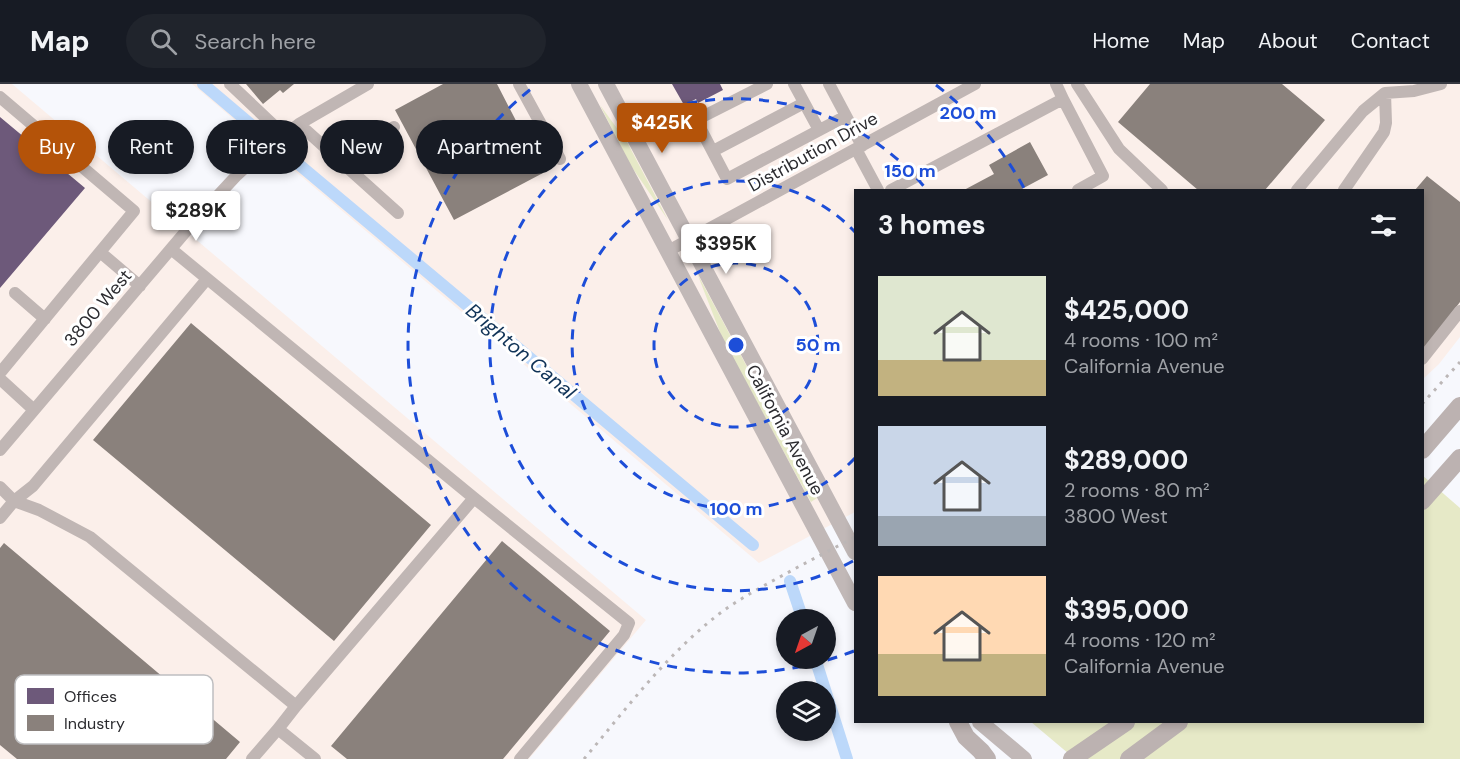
<!DOCTYPE html>
<html lang="en">
<head>
<meta charset="utf-8">
<style>
	:root { --surface:#171b24; --page:#20242c; --text:#f1f3f6; --muted:#9ea1a6; --line:#363941; --accent:#b45309 }
	body { margin:0; font-family:"DM Sans",sans-serif; background:var(--page); color:var(--text); height:100vh; display:flex; flex-direction:column; font-size:22px; white-space:nowrap }
	* { box-sizing:border-box; margin:0 }
	p { font-size:20px; color:var(--muted) }
	.icon { flex:none; width:33px; height:33px; fill:none; stroke:currentColor; stroke-width:2; stroke-linecap:round; stroke-linejoin:round }
	.map { position:relative; flex:1; overflow:hidden }
	.side { position:absolute; left:854px; top:105px; width:570px; height:534px; display:flex; flex-direction:column; background:var(--surface); border-radius:0px; box-shadow:0 3px 9px #0003 }
	.side>* { flex:none }
	.guide { position:absolute; left:18px; top:36px; width:570px; height:54px; display:flex; gap:12px }
	.needle { width:39px; rotate:220deg }
	.controls { position:absolute; left:776px; top:525px; display:grid; gap:12px }
	.controls a { display:grid; place-items:center; width:60px; height:60px; border-radius:50%; background:var(--surface); box-shadow:0 3px 9px #0003; font-size:30px }
	.price { position:absolute; translate:-50% -51px; padding:0 14px; border-radius:6px; background:#fff; color:#222; font-size:20px; line-height:39px; filter:drop-shadow(0 2px 3px #0008) }
	.price::after { content:''; position:absolute; left:50%; top:36px; width:18px; height:14px; margin-left:-9px; background:inherit; clip-path:polygon(0 0,100% 0,50% 100%) }
	.price.on { background:var(--accent); color:#fff }
	ul { padding:0; list-style:none }
	li { display:flex; align-items:center; gap:18px; height:150px; padding:0 24px }
	li span { display:grid; place-items:center; flex:none; width:168px; height:120px; border-radius:0px; color:#555 }
	li>.icon { margin-inline-start:auto }
	span .icon { width:72px; height:72px; fill:#fffc; stroke-width:1 }
	li b { font-size:26px }
	h2 { display:flex; justify-content:space-between; align-items:center; height:72px; padding:0 24px; font-size:26px }
	.pill { padding:0 21px; border-radius:27px; background:var(--surface); box-shadow:0 3px 9px #0003; font-size:21px; line-height:54px }
	.pill.on { background:var(--accent); color:#fff }
	header { display:flex; align-items:center; gap:36px; box-sizing:border-box; height:84px; padding:0 30px; background:var(--surface); border-bottom:2px solid var(--line) }
	header strong { font-size:28px }
	nav { display:flex; gap:33px; margin-inline-start:auto; font-size:21px }
	.search { width:420px; height:54px; background:var(--page); display:flex; align-items:center; gap:15px; box-sizing:border-box; padding:0 21px; border-radius:33px; color:var(--muted); font-size:22px }
	.map>svg:first-child { display:block }
</style>
</head>
<body>
<header>
<strong>Map</strong>
<div class="search"><svg class="icon" aria-label="search" viewBox="0 0 24 24"><circle cx="10" cy="10" r="6"/><path d="M15 15l6 6"/></svg>Search here</div>
<nav><a>Home</a><a>Map</a><a>About</a><a>Contact</a></nav>
</header>
<div class="map">
<svg width="1460" height="675" viewBox="0 0 1460 675">
	<rect width="100%" height="100%" fill="#f7f8fd"/>
	<path fill="#fbefea" d="M0 0H12L646 536 529 675H0Z
		M192 0H1460V253L1439 280 1422 296V106H855V428L759 479Z"/>
	<path fill="#e6e9c7" d="M600 21 627 58 668 136 629 79Z
		M697 189 817 414 811 418 723 256Z
		M1422 391 1460 424V675H1075L1031 638H1422Z"/>
	<path fill="#6d597a" d="M672 0H720L723 6 698 19 696 15 684 21Z
		M0 33 85 104 0 204Z"/>
	<path fill="#8a817c" d="M246 0H294L283 9 280 6 263 20Z
		M443 0H497L543 89 454 136 395 26Z
		M1150 0H1282L1325 36 1265 106H1198L1118 38Z
		M1030 58 1048 91 1020 106H964L994 90 989 81Z
		M1427 92 1460 118V218L1422 268V106H1415Z
		M191 239 431 441 334 557 93 356Z
		M502 457 610 547 503 675H347L331 662Z
		M4 459 240 658 226 675H17L0 661V464Z"/>
	<g fill="none" stroke-linecap="round" stroke-linejoin="round">
		<path stroke="#bcd8fa" stroke-width="12" d="M203 0 255 44
			M290 73 753 461
			M790 497 803 536
			M815 574 847 675"/>
		<path stroke="#c0b6b4" stroke-width="12" d="M230 0 284 51
			M519 0 560 75
			M767 0 696 36 727 95 846 32
			M794 0 819 46
			M829 0 862 62
			M1077 0 1119 65 1162 106
			M0 13 134 127 100 168 140 202
			M1063 15 1103 92 1078 106
			M299 40 398 129
			M856 65 878 106
			M713 67 804 19
			M339 75 394 43
			M891 106 1063 15 1056 0
			M1297 106 1363 27 1385 9 1414 7 1441 0
			M1344 106 1384 48 1386 39 1385 9
			M171 165 474 414 629 539 624 551 520 675
			M668 167 975 0
			M15 209 45 235
			M1422 275 1460 227
			M0 289 100 168
			M0 295 34 326
			M0 366 198 133 237 91 260 70 299 40 368 0
			M0 403 14 417 33 402 207 195
			M0 434 14 417 39 426 90 453 296 622 474 414
			M278 645 296 622
			M252 675 278 645 315 675"/>
		<path stroke="#c1b8b7" stroke-width="16" d="M579 0 855 519
			M606 0 855 468
			M980 638 1024 675"/>
		<path stroke="#bcb2b1" stroke-width="18" d="M1422 366 1460 322
			M1422 417 1460 374
			M958 638 966 653 981 667 987 675
			M1072 675 1126 638
			M1129 675 1179 638"/>
		<path stroke="#bcb7b7" stroke-width="3" stroke-dasharray="3 6" stroke-linecap="butt" d="M1422 320 1460 278
			M584 675C627 624 666 571 719 530 743 512 771 498 798 483 817 473 836 463 855 453"/>
	</g>
	<g fill="none" stroke="#1d4ed8" stroke-width="3" stroke-dasharray="10 8">
		<circle cx="736" cy="261" r="82"/>
		<path d="M855 374A164 164 0 1 1 855 148"/>
		<path d="M853 477A246 246 0 1 1 927 106"/>
		<path d="M854 567A328 328 0 0 1 536 1M936 1A328 328 0 0 1 1024 104"/>
	</g>
	<g text-anchor="middle" dominant-baseline="central" stroke-width="6" stroke-linejoin="round" paint-order="stroke">
		<g font-size="18" fill="#2b2b2f" stroke="#fff">
			<text transform="translate(813 68) rotate(-29)">Distribution Drive</text>
			<text transform="translate(98 224) rotate(-50)">3800 West</text>
			<text transform="translate(785 346) rotate(62)">California Avenue</text>
		</g>
		<g font-size="20" font-style="italic" fill="#103357" stroke="#fff">
			<text transform="translate(521 267) rotate(40)">Brighton Canal</text>
		</g>
	</g>
	<rect x="15" y="591" width="198" height="69" rx="9" fill="#fff" stroke="#bfbfc1" stroke-width="1.5"/>
	<rect x="27" y="604" width="27" height="16" fill="#6d597a"/>
	<rect x="27" y="631" width="27" height="16" fill="#8a817c"/>
	<g font-size="16" fill="#2b2b2f">
		<text x="64" y="618">Offices</text>
		<text x="64" y="645">Industry</text>
	</g>
	<circle cx="736" cy="261" r="9" fill="#1d4ed8" stroke="#fff" stroke-width="3"/>
	<g font-size="18" text-anchor="middle" font-weight="bold" fill="#1d4ed8" stroke="#fff" stroke-width="6" stroke-linejoin="round" paint-order="stroke">
		<text x="968" y="35">200 m</text>
		<text x="910" y="93">150 m</text>
		<text x="818" y="267">50 m</text>
		<text x="736" y="431">100 m</text>
	</g>
</svg>
<div class="controls">
<a><svg class="needle" viewBox="-14 -14 28 28"><path d="M0-13l5 13h-10z" fill="#e53935"/><path d="M0 13l5-13h-10z" fill="#9ea1a6"/></svg></a>
<a><svg class="icon" aria-label="layers" viewBox="0 0 24 24"><path d="M12 4l9 5-9 5-9-5zM3 14l9 5 9-5"/></svg></a>
</div>
<b class="price on" style="left:662px;top:70px">$425K</b>
<b class="price" style="left:196px;top:158px">$289K</b>
<b class="price" style="left:726px;top:191px">$395K</b>
<div class="guide">
<a class="pill on">Buy</a>
<a class="pill">Rent</a>
<a class="pill">Filters</a>
<a class="pill">New</a>
<a class="pill">Apartment</a>
</div>
<section class="side">
<h2>3 homes<svg class="icon" aria-label="filters" viewBox="0 0 24 24"><path d="M4 7h16M4 17h16"/><circle cx="9" cy="7" r="2"/><circle cx="15" cy="17" r="2"/></svg></h2>
<ul>
<li><span style="background:linear-gradient(#dfe7d0 70%,#c2b280 0)"><svg class="icon" aria-label="home" viewBox="0 0 24 24"><path d="M3 11l9-7 9 7M6 9v11h12V9"/></svg></span><div><b>$425,000</b><p>4 rooms · 100 m²</p><p>California Avenue</p></div></li>
<li><span style="background:linear-gradient(#c9d6e8 75%,#9aa5b1 0)"><svg class="icon" aria-label="home" viewBox="0 0 24 24"><path d="M3 11l9-7 9 7M6 9v11h12V9"/></svg></span><div><b>$289,000</b><p>2 rooms · 80 m²</p><p>3800 West</p></div></li>
<li><span style="background:linear-gradient(#ffd9b3 65%,#c2b280 0)"><svg class="icon" aria-label="home" viewBox="0 0 24 24"><path d="M3 11l9-7 9 7M6 9v11h12V9"/></svg></span><div><b>$395,000</b><p>4 rooms · 120 m²</p><p>California Avenue</p></div></li>
</ul>
</section>
</div>
</body>
</html>
